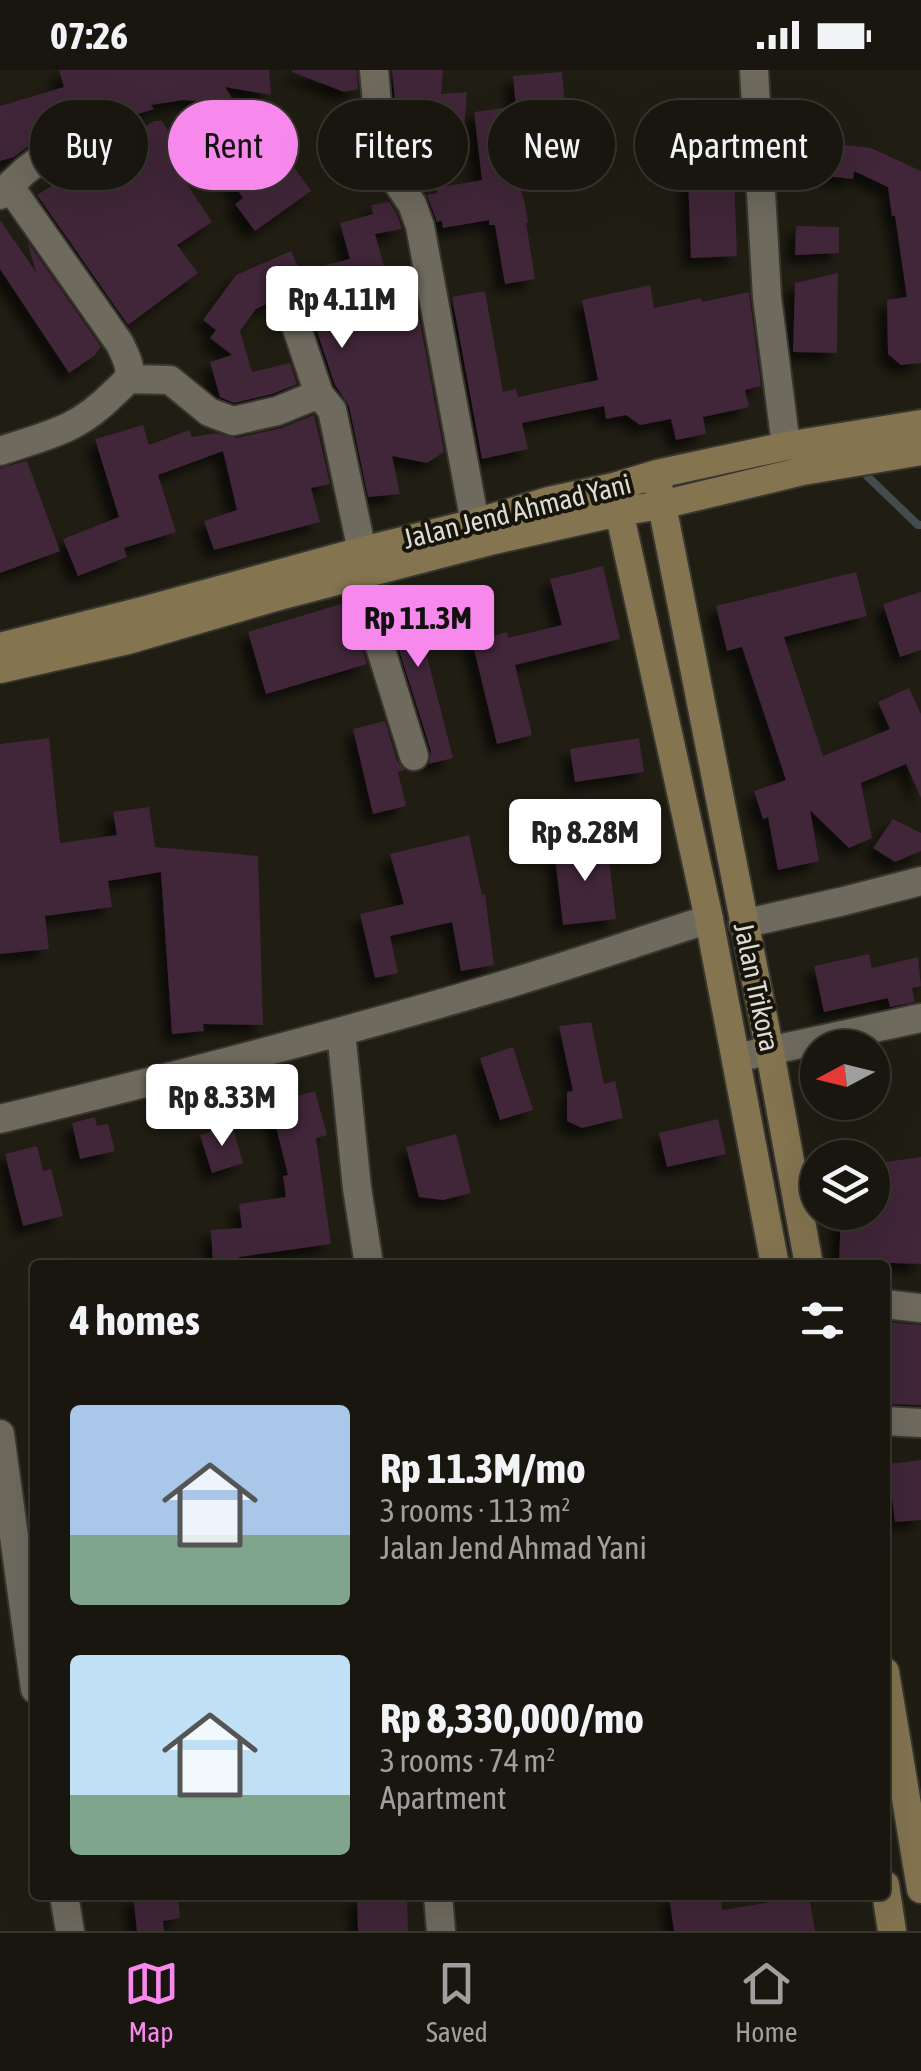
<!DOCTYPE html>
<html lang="en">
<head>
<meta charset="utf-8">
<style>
	:root { --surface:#18160e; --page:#211f17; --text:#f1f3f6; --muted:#9f9f9e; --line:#36352e; --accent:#f788ec }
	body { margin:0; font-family:"Asap Condensed",sans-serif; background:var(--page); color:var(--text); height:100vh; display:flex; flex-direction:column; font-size:38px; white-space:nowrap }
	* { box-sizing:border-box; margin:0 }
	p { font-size:32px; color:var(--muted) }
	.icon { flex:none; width:55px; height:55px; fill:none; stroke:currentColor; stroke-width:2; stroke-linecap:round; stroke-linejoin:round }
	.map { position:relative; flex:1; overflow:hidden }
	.side { position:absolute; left:30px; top:1190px; width:860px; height:640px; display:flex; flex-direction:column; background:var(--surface); border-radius:10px; box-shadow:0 10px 40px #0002,0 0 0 2px var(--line) }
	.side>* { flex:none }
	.hud { position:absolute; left:30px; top:30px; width:862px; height:90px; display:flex; gap:20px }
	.needle { width:65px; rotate:263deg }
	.controls { position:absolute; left:800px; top:960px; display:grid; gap:20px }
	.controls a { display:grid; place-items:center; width:90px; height:90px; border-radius:50%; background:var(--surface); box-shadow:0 10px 40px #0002,0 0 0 2px var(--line); font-size:50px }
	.price { position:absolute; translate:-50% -85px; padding:0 22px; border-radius:10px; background:#fff; color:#222; font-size:32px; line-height:65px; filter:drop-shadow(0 2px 5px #0008) }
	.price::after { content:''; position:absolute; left:50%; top:60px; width:30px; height:22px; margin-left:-15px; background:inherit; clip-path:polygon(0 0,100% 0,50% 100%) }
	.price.selected { background:var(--accent); color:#111 }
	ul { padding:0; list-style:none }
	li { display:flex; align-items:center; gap:30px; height:250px; padding:0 40px }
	li span { display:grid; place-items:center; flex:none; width:280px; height:200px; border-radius:10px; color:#555 }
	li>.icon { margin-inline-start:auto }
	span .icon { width:120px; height:120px; fill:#fffc; stroke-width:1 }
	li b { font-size:42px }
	h2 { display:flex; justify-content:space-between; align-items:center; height:120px; padding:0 40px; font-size:42px }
	.chip { padding:0 35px; border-radius:45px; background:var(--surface); box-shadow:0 10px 40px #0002,0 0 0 2px var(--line); font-size:35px; line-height:90px }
	.chip.selected { background:var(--accent); color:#111 }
	.status { display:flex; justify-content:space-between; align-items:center; height:70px; padding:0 50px; background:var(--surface); direction:ltr }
	.status svg { height:28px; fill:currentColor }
	.menu { display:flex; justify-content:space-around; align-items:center; height:140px; border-top:2px solid var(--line); background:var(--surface); font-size:28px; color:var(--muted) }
	.menu a { display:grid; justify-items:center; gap:5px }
	.menu .selected { color:var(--accent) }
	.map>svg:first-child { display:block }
</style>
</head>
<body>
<div class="status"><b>07:26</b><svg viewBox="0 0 49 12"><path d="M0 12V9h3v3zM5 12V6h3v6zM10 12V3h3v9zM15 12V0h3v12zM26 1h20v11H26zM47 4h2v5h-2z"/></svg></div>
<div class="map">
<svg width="921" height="1861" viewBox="0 0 921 1861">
	<defs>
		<filter id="shadow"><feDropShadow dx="-9" dy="9" stdDeviation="5" flood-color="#0009"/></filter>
	</defs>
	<rect width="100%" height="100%" fill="#201d13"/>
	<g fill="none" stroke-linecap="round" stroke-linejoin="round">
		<path stroke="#424b4d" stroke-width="8" d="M867 406 918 455H921"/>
	</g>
	<path fill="#3f2637" filter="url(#shadow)" d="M59 0H269L271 25 225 17 235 33 183 30 151 35 154 39 125 48 117 36 111 34 102 35 56 55 14 87 0 91V36L64 17Z
		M292 0H357L358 19 344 22 292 2Z
		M392 0H443L441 24 467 22 464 59 398 61Z
		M562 2 565 35 516 39 513 6Z
		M504 38 511 106 517 105 525 134 528 153H526L535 209 505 214 495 155H489V150L443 158 442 151 437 152 427 125 437 123V118L482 110 474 42Z
		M246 49 281 100 291 93 311 121 255 161 235 134 243 128 207 76Z
		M154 51H162L190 95 179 102 212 152 177 175 198 203 128 255 37 125Z
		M790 69 871 78 921 101V293L901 295 888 284 887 230 907 227 895 146H892L888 117 854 101 853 109 786 102Z
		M733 76 737 186 691 188 687 77Z
		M389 132 396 142 402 159 375 164 388 211 349 218 353 259 419 247 444 382 427 393 392 386 400 424 368 427 349 336 335 315 308 235 302 227 301 220 285 225 256 239 240 261 252 302 290 293 297 314 272 324 234 333 220 327 210 292 232 285 210 268 216 260 203 250 236 205 291 181 300 202 350 189 340 153 373 144 371 135Z
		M0 150 36 202 27 171 101 277 94 286 69 303 0 199Z
		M796 156 839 157V183L795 185Z
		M838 203 837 283 793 282 795 213Z
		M650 215 654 238 701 228 702 232 749 222 761 316 745 320 749 337 703 347 706 364 676 370 671 349 640 355 626 345 606 349 604 336 522 353 528 379 482 389 452 227 485 221 503 322 516 319 518 327 598 310 582 230Z
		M314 345 330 414 311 418 320 452 214 480 204 451 237 440 223 381 158 405 176 462 124 478 127 487 78 506 63 469 119 447 95 369 143 355 149 375 189 360 192 367 216 363 237 368 281 358Z
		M27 391 60 481 0 503V398Z
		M603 496 620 569 515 595 532 665 497 674 472 571 507 562 508 568 562 555 550 509Z
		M856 502 867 546 784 567 823 686 890 659 878 632 909 618 921 644V728L906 694 861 713 872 768 849 778 810 740 819 791 778 800 768 747 763 749 754 721 786 710 742 577 727 581 716 536Z
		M409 516 453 688 429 694 431 681 381 523Z
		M921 522V580L900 587 883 534Z
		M348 532 367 594 266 624 248 562Z
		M385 651 397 691 405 700 398 702 406 736 373 744 353 659Z
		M49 668 60 773 117 765 113 742 149 737 155 777 258 786 263 955 203 954 204 961 172 964 161 802 108 811 112 837 45 846 49 879 0 884V674Z
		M639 668 644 702 575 712 570 679Z
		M893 749 921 763V781L895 792 873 778Z
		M469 765 482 825 485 824 494 895 461 901 452 852 390 866 398 903 375 908 360 844 404 834 390 784Z
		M607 773 616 849 563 855 554 779Z
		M869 884 872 898 918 887 921 916 912 918 915 932 890 937 888 928 824 942 814 896Z
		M591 952 604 1014 615 1011 623 1048 582 1058 567 1051V1022L573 1021 559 956Z
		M513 977 533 1040 500 1050 480 988Z
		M315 1021 327 1065 316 1068 331 1174 239 1187V1194L213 1195 211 1160 242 1158 239 1134 286 1127 283 1106 288 1105 270 1033Z
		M95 1047 97 1056 108 1054 115 1081 80 1089 72 1053Z
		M718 1049 726 1084 667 1097 659 1063Z
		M232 1055 243 1093 212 1103 200 1065Z
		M456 1064 471 1123 443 1130 419 1127 406 1077Z
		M37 1076 43 1101 51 1099 63 1146 23 1156 5 1084Z
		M921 1087V1194L839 1191 841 1144 872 1145V1094Z
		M885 1252 921 1255V1335L885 1334Z
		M921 1390V1450L895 1452 888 1394Z
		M133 1825H178L180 1848 163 1851 164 1861H137Z
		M357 1825H407L408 1861H358Z
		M669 1825H720L722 1840 809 1826 815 1861H674Z"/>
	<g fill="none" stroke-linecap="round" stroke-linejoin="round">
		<g stroke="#383630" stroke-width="32">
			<path id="minor" d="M374 0 379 55 387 91 395 109 412 134 420 156 475 453
				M754 0 767 227 786 376
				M0 125 25 101 64 71 108 51
				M291 241 319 324
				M128 309 170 310 209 342 233 351 277 341 319 324 332 340 362 481
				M0 381C47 365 77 361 114 323 119 318 127 312 129 305 131 295 124 283 120 274L10 117
				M358 506 414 686
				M743 854 844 831 921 811
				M341 962 357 1118 369 1195
				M736 988 921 948
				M0 1049C172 1007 344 963 514 912 579 892 644 870 709 849
				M885 1234 921 1238
				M885 1351 921 1353
				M0 1364 35 1619
				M64 1825 70 1861
				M438 1825 441 1861"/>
		</g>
		<g stroke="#383630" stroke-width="32">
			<path id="secondary" d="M659 420 770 982 809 1195
				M615 423 709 849 775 1195
				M0 577 146 540 362 481 475 453 549 431 614 417 657 404 786 376 921 354
				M0 599 128 570 279 526 494 470 619 442 661 435 803 401 921 381
				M885 1602 921 1819
				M885 1815 892 1861"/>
		</g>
		<use href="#minor" stroke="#6e6a5e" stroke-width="28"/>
		<use href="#secondary" stroke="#847450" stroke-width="28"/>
	</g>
	<g text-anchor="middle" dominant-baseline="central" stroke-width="8" stroke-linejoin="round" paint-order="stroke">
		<g font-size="28" fill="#dcdbd4" stroke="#17140a">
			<text transform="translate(517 441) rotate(-14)">Jalan Jend Ahmad Yani</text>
			<text transform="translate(757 917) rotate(78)">Jalan Trikora</text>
		</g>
	</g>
</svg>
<div class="controls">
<a><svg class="needle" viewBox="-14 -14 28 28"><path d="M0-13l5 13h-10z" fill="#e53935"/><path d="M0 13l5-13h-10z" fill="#9f9f9e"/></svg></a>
<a><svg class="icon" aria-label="layers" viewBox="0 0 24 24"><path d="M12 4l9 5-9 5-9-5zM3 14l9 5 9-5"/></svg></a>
</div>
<b class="price" style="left:342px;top:281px">Rp 4.11M</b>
<b class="price selected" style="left:418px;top:600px">Rp 11.3M</b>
<b class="price" style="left:585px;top:814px">Rp 8.28M</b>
<b class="price" style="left:222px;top:1079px">Rp 8.33M</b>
<div class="hud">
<a class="chip">Buy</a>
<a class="chip selected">Rent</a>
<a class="chip">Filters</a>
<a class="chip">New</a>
<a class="chip">Apartment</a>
</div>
<section class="side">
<h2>4 homes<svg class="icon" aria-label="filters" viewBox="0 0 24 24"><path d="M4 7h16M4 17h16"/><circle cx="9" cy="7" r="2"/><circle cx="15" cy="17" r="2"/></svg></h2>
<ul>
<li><span style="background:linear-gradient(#a9c7e8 65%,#7fa58c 0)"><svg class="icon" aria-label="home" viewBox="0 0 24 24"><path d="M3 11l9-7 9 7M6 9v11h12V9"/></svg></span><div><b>Rp 11.3M/mo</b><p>3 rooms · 113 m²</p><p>Jalan Jend Ahmad Yani</p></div></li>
<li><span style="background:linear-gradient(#bfe0f5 70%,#7fa58c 0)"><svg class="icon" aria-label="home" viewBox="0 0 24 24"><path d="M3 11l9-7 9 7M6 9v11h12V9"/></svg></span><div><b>Rp 8,330,000/mo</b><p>3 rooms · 74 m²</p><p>Apartment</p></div></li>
</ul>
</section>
</div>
<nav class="menu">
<a class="selected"><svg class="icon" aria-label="map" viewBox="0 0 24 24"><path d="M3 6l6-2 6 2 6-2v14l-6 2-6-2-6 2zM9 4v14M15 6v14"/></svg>Map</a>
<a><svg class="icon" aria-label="saved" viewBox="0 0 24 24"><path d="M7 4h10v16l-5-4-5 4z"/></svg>Saved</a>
<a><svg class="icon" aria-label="home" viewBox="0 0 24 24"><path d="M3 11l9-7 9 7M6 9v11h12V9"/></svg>Home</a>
</nav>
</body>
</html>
